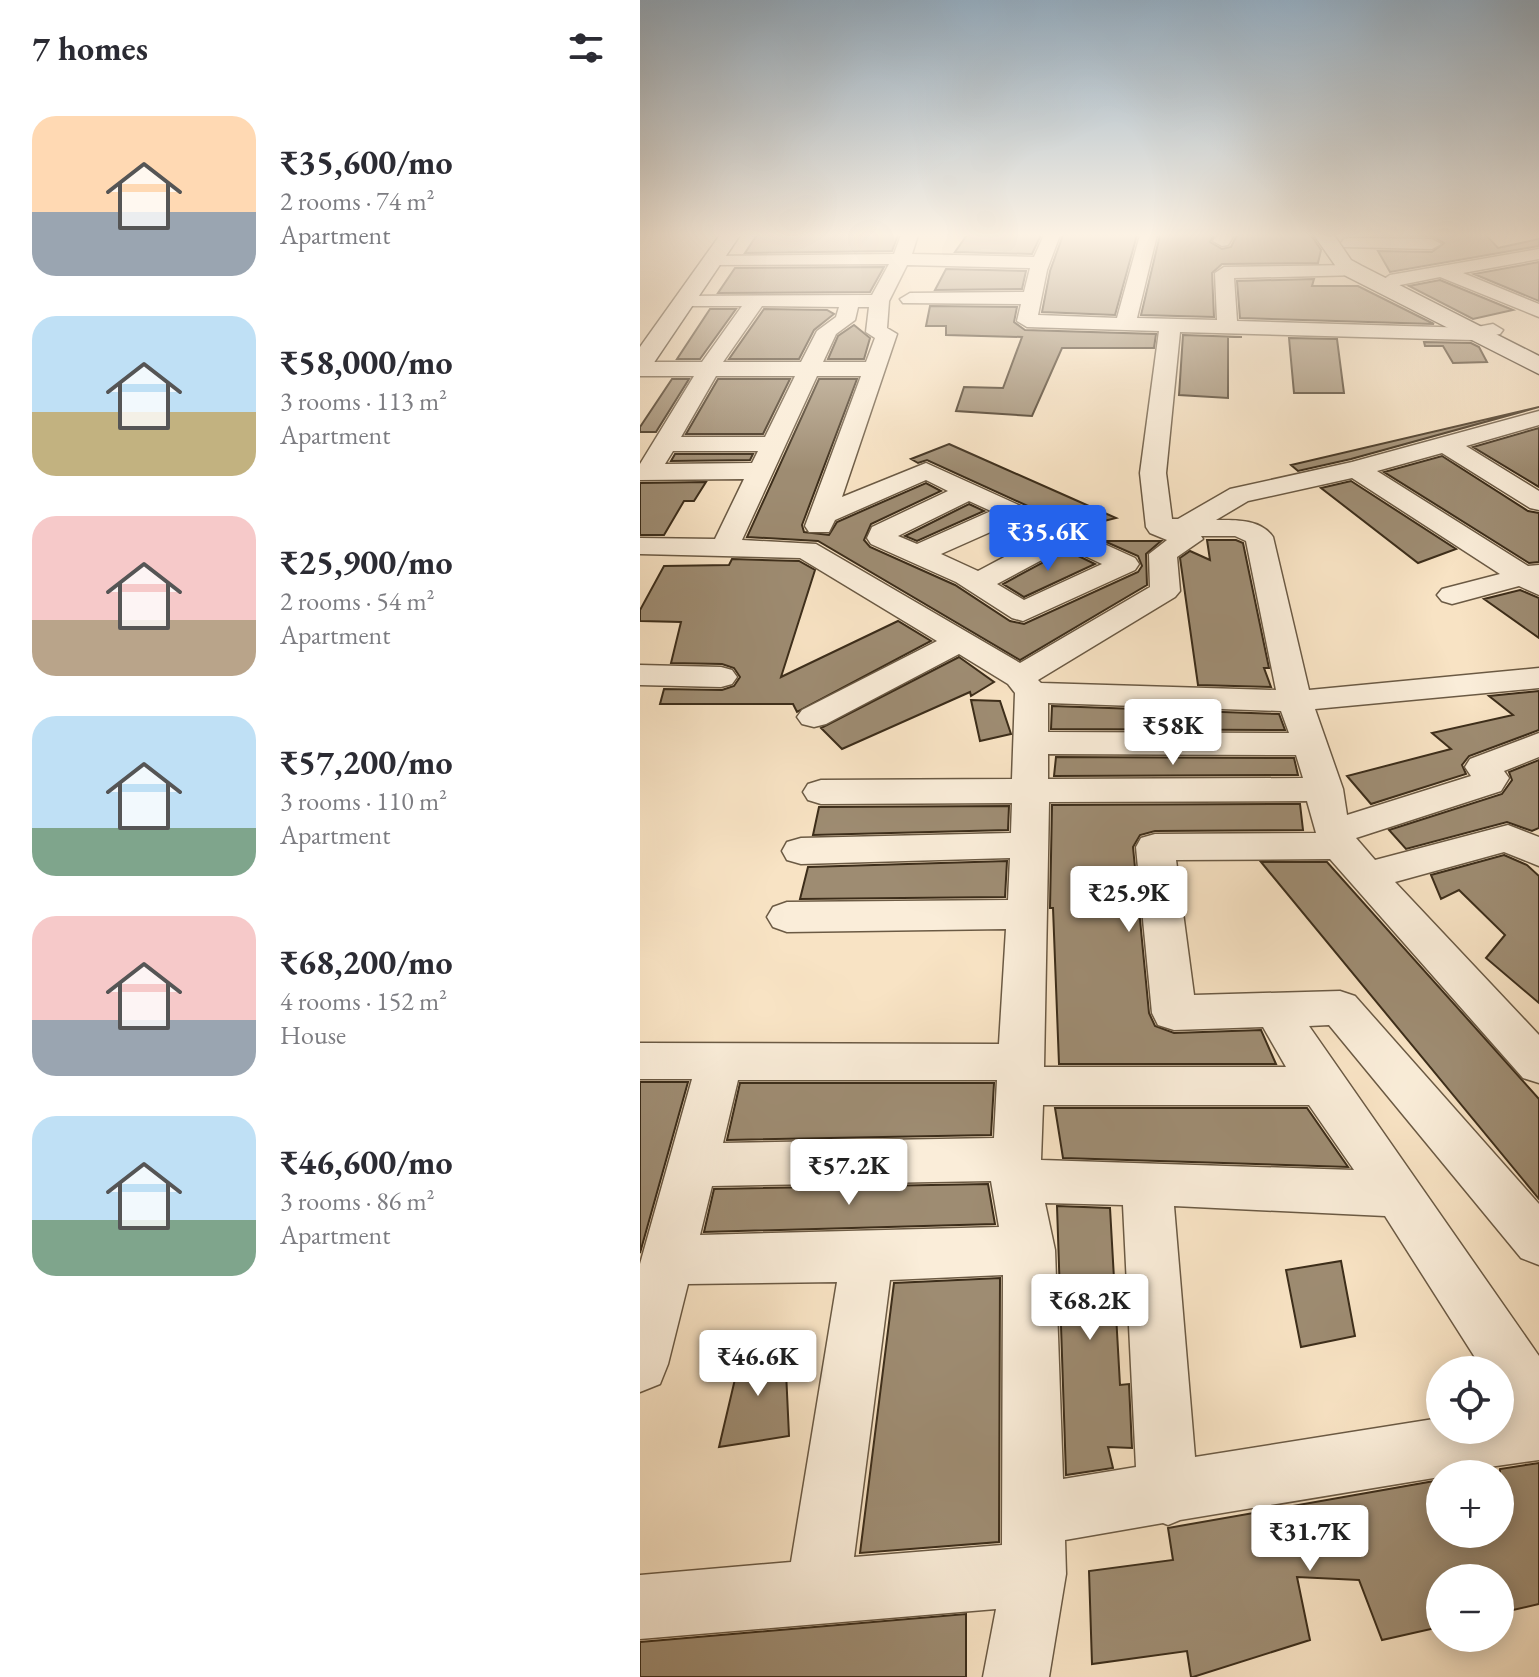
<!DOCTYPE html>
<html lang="en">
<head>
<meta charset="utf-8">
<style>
	:root { --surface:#fff; --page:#f2f2f3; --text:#2b2b33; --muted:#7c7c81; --accent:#2563eb }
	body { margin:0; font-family:"EB Garamond",serif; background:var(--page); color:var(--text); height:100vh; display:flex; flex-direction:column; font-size:30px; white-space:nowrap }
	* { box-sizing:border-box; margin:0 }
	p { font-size:26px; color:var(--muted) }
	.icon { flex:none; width:44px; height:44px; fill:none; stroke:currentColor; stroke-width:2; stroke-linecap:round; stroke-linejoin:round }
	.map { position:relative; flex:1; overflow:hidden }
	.side { display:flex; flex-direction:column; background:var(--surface); width:640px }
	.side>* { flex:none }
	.tools { position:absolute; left:786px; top:1356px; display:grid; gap:16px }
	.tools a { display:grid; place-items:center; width:88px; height:88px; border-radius:50%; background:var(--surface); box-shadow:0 4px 20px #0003; font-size:40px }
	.price { position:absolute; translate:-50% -68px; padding:0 18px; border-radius:8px; background:#fff; color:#222; font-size:26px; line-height:52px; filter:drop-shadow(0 2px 4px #0008) }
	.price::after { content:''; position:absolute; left:50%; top:48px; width:24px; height:18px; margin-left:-12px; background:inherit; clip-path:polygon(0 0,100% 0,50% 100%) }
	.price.selected { background:var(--accent); color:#fff }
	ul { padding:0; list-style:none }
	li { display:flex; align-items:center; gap:24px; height:200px; padding:0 32px }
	li span { display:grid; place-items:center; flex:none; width:224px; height:160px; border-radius:24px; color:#555 }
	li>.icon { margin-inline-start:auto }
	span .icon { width:96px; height:96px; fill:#fffc; stroke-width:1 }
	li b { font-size:34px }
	h2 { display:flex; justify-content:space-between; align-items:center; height:96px; padding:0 32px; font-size:34px }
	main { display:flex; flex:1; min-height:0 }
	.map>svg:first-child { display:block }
</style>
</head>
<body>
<main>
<section class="side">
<h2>7 homes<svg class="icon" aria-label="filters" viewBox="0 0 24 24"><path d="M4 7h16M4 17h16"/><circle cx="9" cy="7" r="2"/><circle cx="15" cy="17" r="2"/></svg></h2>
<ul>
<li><span style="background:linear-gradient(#ffd9b3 60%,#9aa5b1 0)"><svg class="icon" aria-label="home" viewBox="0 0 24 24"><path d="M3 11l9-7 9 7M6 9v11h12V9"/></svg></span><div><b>₹35,600/mo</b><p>2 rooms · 74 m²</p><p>Apartment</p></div></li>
<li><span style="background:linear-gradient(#bfe0f5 60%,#c2b280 0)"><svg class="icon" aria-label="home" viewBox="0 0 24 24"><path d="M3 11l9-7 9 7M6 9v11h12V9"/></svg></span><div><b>₹58,000/mo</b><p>3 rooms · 113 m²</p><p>Apartment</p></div></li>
<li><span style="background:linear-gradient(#f6c9c9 65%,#b9a48a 0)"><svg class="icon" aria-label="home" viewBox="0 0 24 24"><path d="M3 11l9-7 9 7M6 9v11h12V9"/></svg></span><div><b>₹25,900/mo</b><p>2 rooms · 54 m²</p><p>Apartment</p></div></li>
<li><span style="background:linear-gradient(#bfe0f5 70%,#7fa58c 0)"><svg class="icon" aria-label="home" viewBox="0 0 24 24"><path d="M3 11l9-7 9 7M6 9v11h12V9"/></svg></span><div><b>₹57,200/mo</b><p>3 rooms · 110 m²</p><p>Apartment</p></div></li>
<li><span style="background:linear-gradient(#f6c9c9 65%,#9aa5b1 0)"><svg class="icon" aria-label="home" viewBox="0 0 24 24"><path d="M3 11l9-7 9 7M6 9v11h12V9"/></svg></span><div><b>₹68,200/mo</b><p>4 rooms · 152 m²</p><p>House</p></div></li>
<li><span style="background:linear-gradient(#bfe0f5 65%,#7fa58c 0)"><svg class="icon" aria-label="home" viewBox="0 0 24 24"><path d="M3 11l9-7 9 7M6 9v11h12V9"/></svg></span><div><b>₹46,600/mo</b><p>3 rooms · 86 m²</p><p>Apartment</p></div></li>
</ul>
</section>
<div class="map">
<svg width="899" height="1677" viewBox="0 0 899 1677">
	<rect width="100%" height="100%" fill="#f8e3c4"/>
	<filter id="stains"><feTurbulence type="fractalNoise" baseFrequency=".0025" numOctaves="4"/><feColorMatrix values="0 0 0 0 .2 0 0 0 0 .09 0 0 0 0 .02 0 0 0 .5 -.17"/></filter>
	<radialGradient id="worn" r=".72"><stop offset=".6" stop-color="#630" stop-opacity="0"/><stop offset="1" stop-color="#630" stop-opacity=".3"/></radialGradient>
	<path fill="#9e8c72" stroke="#3c2d1a" stroke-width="2" d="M117 235H258L252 251 105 253Z
		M327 235H401L392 254 315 252Z
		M423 235H497L475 315 402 312 410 271Z
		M520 235H574L570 242 582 249 591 247 597 235H671L681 250 678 263 582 264 572 273 574 317 501 315Z
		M730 235H846L858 248 899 239V246L750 272 738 251 792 252 804 243 792 236Z
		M899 262V301L834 274Z
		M244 267 230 292 78 293 95 268Z
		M306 269 386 271 382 289 295 290Z
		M674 279 672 286H718L794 324 600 318 597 281Z
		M800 280 873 310 833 319 769 286Z
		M290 306 377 307 374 322 385 330 516 334 514 348H422L392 416 316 411 324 387 363 388 382 337 306 335V326H286Z
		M70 309H96L60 359H37Z
		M124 309 187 310 194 314 174 330 159 359H89Z
		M214 325 230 338 224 359H188L198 336Z
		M543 335 602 337H588V398L539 395Z
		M649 338 697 339 704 393H654Z
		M784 342 831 343 839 347 847 362 813 363 803 346H785Z
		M32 379H49L16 432H0V427Z
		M78 379H150L123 434H46Z
		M179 379H217L162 525 164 532 189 535 197 522 286 483 301 491 231 524 224 540 230 547 315 585 370 621 384 624 498 572 502 566 498 556 464 541H521L506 554 507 585 380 660 178 541 107 537Z
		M899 407 711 459 658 471 651 465Z
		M899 428V487L833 447Z
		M309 444 431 498 476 518 436 528 287 460 278 463 271 459Z
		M35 454H113L110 460 31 461Z
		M802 456 888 511 899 513V562L889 563 744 472Z
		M711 481 816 549 778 563 681 488Z
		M66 482 54 501H44L24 535H0V483Z
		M329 504 344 511 277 541 265 536Z
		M567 540H596L603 543 629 668H624L631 687 558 685 540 558 550 551 570 560Z
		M426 550 455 564 384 597 363 584Z
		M92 559 159 561 175 570 141 677 258 621 291 641 157 712 153 704H20L24 689 82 690 94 686 100 677 94 668 82 664 31 663 41 622 0 621V610L24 566 89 565Z
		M880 590 899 598V638L844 599Z
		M319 657 354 682 331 696 330 692 202 749 181 728Z
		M899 691V730L829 756 822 765 826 774 731 804 707 776 811 749 792 733 873 715 849 696Z
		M331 700 360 701 371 734 340 741Z
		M412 706 639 714 645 730 411 729Z
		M416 757 654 758 658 775 414 776Z
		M899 760V828L892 831 867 822 766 849 749 830 862 794 872 780 869 772Z
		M660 804 663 830 515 831 500 835 493 847 509 1013 515 1026 534 1033 621 1030 636 1064H419L413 908H410L412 805Z
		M369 806 368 830 173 835 179 807Z
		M864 855 887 865 899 876V1003L846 958 865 935 819 890 801 899 791 875Z
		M367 861 365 897 160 899 168 867Z
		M621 862H687L899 1099V1199Z
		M0 1082H48L0 1253Z
		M100 1083H354L351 1135 87 1140Z
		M415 1108H667L708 1167 423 1158Z
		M348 1184 355 1224 64 1232 74 1189Z
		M417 1206 470 1208 480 1385 489 1384 492 1448 468 1447 473 1468 426 1475Z
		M701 1261 715 1336 661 1347 646 1270Z
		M360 1278 359 1542 220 1553 254 1283Z
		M103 1345 145 1350 149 1436 79 1447Z
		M899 1463V1604L860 1613V1578H800V1627L742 1640 719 1580 657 1577 670 1640 553 1677H551L547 1651 452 1664 449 1571 533 1560 528 1528 800 1480V1534H860V1469Z
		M326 1614V1677H0V1642Z"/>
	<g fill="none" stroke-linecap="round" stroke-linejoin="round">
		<g stroke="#6b5a44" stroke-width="3">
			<path id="street" d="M261 235H278L272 254 394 257 404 235H420L407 270 398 315 477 318 500 235H517L497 318 577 320 575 273 584 267 714 265 723 271 721 275 594 278 597 321 832 328 853 324 863 330 860 334 832 340 540 332 526 473 532 519H538L590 489 712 462 899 411V425L826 446 899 491V510L890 508 802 453 737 471 888 566 899 565V595L879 586 812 604 802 601 797 595 802 589 860 574 712 478 608 501 576 520C595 520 621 519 633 537L669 690 899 668V688L675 709 703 789 707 815 831 776 825 767 830 759 899 733V757L864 771 869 778 861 791 716 838 735 860 868 825 899 837V866L864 852 755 882 899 1035V1083L883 1078 690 859 536 860 554 995 700 991 715 996 899 1204V1265L881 1258 689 1025 669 1026 899 1356V1460L800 1474V1477L540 1520 528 1525 523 1523 425 1540 426 1574 409 1677H343L356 1609 0 1639V1575L151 1562 197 1282 48 1284 28 1364 20 1384 0 1392V1264L52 1079H0V1043L359 1044 366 929 147 932 133 927 127 917 133 907 147 902 368 900 370 858 161 864 147 860 142 851 147 842 161 838 371 833 372 803 181 804 168 800 163 792 168 784 181 780 372 779 375 693 368 684 319 654 186 724 174 727 162 724 157 717 162 710 297 641 160 558 0 554V538L75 539 104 479 0 480V464L54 376H0V362H62L102 306H45L35 300 38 296 232 295 249 264 72 265 66 264 63 260 66 256 254 254ZM267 265 390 268 384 292 270 293 260 299 263 303 381 304 377 321 387 327 519 331 500 473 506 527 510 533 527 540 509 554 510 587 380 663 176 544 102 540 177 376H221L165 526 169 532H189L195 520 286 480 308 491 232 527 227 538 231 544 316 582 372 618 383 621 495 570 499 564 495 558 286 463 202 497 257 334 247 328 249 301ZM122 306 199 307 196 317 177 331 161 362H83ZM218 307H229L226 332 235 338 226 362H183L196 334 215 320ZM76 376H155L125 437H41ZM33 451H118L112 463 25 464ZM329 501 351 511 277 544 258 536ZM373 522 404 536 338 571 301 554ZM561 536H595L606 541 636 690 401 683 398 680 535 597 540 591 537 557 563 539ZM426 547 462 564 384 600 357 584ZM408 703 641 711 649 733 408 732ZM408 754 656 755 663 778 408 779ZM667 801 676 833 515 834 501 838 496 847 512 1013 518 1025 534 1030 623 1027 646 1067H404L409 802ZM98 1080H357L354 1138 83 1143ZM403 1105H669L714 1170 401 1160ZM351 1181 359 1227 60 1235 72 1186ZM405 1203 483 1205 496 1467 423 1479 415 1250ZM534 1206 745 1216 843 1370H860V1397L866 1407 860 1408V1430H800V1418L555 1457ZM363 1275 362 1545 214 1557 250 1280Z
				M577 235H594L588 245 582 246 573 241Z
				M710 238 792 239 801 244 792 249 704 247 701 243 704 239Z
				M899 249V259L823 273 899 304V317L800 277 750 287 741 281 750 275Z
				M0 665 81 667 92 670 97 677 92 684 81 687 0 685Z"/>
		</g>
		<g stroke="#3c2d1a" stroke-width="3">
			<path id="secondary" d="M80 235H100L9 370 0 373V347Z
				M674 235H694L711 260 722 266 899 356V374L706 276 697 268Z"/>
		</g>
		<use href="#street" fill="#faedd9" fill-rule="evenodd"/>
		<use href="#secondary" fill="#faedd9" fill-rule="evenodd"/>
	</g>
	<linearGradient id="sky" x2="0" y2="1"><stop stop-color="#95aec2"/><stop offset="0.5" stop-color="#fcf2e4"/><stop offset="1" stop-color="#fcf2e4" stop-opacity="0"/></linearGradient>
	<rect width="899" height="470" fill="url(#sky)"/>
	<rect width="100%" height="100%" filter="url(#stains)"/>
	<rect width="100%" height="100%" fill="url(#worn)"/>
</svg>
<div class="tools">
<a><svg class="icon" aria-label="locate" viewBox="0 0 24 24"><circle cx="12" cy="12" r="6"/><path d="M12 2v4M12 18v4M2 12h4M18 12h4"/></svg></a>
<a>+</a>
<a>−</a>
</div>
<b class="price selected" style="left:408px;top:573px">₹35.6K</b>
<b class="price" style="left:533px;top:767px">₹58K</b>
<b class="price" style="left:489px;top:934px">₹25.9K</b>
<b class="price" style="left:209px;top:1207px">₹57.2K</b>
<b class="price" style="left:450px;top:1342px">₹68.2K</b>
<b class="price" style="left:118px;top:1398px">₹46.6K</b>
<b class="price" style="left:670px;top:1573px">₹31.7K</b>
</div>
</main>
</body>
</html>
